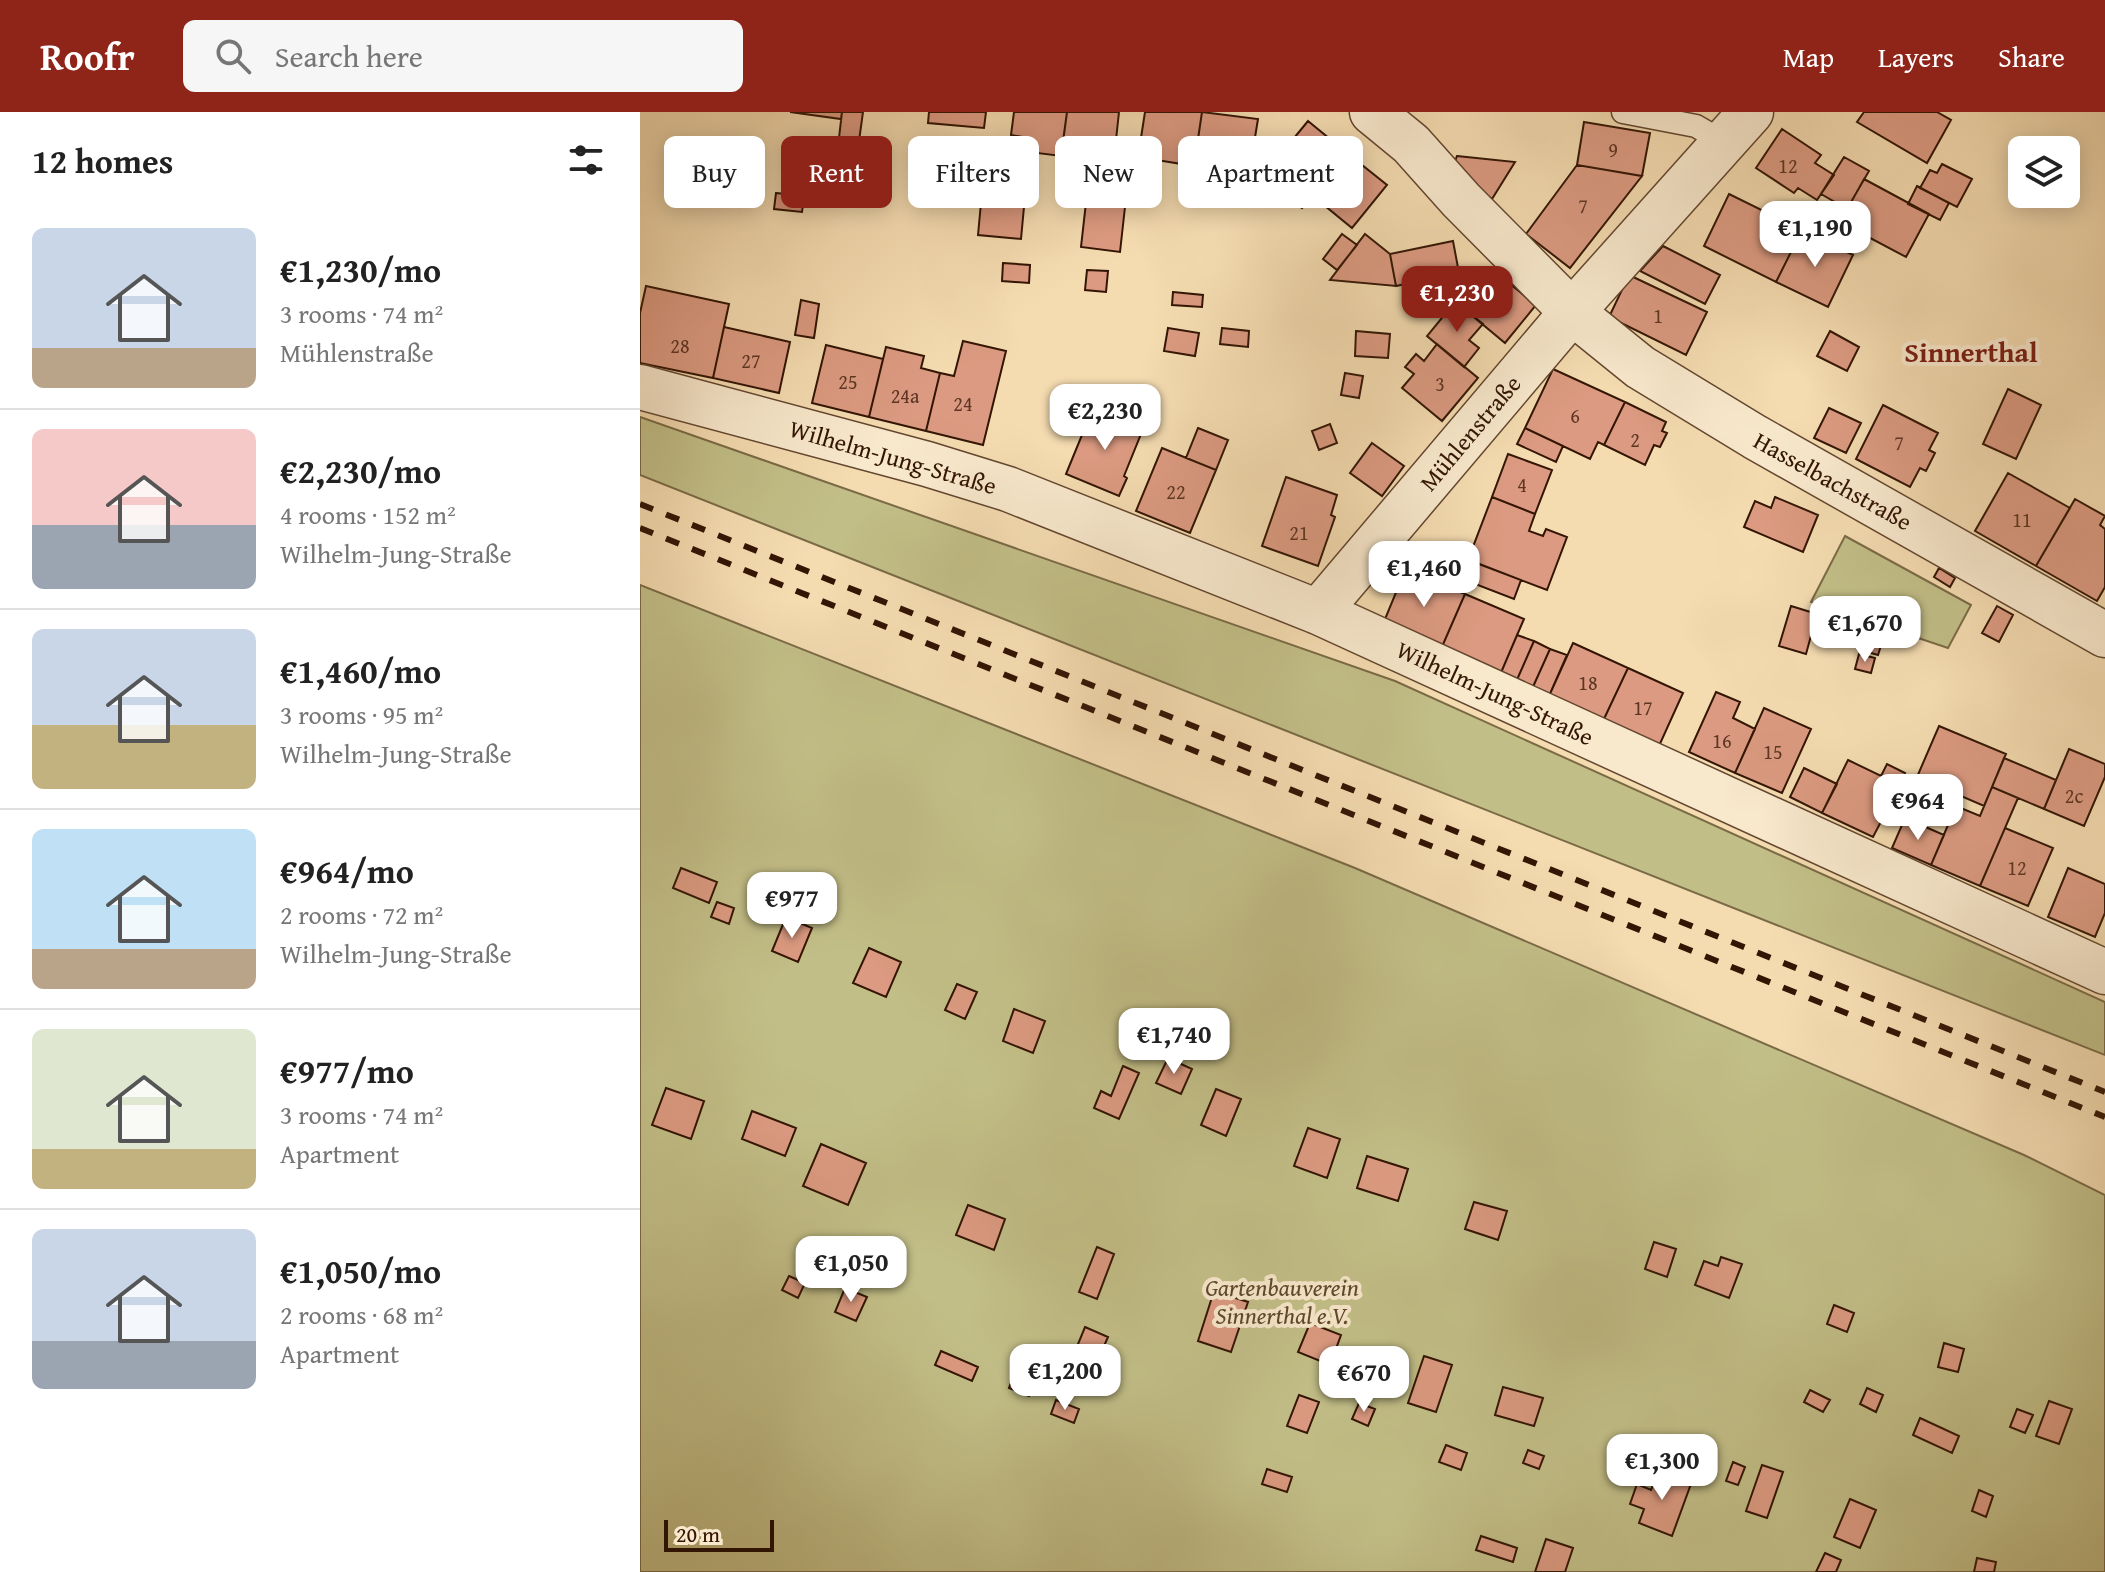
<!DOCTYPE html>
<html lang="en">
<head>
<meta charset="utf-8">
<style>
	:root { --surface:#fff; --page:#f6f6f6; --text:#222; --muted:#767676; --line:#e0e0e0; --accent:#8f2418 }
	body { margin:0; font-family:"Gentium Book Plus",serif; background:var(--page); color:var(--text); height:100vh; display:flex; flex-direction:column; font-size:30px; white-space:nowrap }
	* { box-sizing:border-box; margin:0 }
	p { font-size:26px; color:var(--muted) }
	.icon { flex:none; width:44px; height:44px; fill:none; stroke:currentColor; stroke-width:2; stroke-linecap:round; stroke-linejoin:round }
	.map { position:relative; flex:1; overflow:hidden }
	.drawer { display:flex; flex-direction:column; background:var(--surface); width:640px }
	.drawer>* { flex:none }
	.guide { position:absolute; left:24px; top:24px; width:760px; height:72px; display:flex; gap:16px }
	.fabs { position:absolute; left:1368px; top:24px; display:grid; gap:16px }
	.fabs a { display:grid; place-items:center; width:72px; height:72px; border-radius:12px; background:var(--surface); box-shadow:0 4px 20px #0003; font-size:40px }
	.scale { position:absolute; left:24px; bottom:20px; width:110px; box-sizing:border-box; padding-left:8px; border:4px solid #331504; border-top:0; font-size:22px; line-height:28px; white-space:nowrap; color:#331504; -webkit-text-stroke:6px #f8e8cc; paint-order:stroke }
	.price { position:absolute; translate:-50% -68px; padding:0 18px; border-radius:16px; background:#fff; color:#222; font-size:26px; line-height:52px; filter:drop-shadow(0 2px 4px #0008) }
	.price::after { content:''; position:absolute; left:50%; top:48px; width:24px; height:18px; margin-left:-12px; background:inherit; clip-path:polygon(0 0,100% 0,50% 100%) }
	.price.selected { background:var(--accent); color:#fff }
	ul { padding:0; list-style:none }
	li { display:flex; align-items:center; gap:24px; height:200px; padding:0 32px }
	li+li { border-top:2px solid var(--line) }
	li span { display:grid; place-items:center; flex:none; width:224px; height:160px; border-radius:12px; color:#555 }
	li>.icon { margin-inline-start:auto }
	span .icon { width:96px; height:96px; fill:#fffc; stroke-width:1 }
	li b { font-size:34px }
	h2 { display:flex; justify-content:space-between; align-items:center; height:96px; padding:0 32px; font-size:34px }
	.tag { padding:0 28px; border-radius:12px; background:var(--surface); box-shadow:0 4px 20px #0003; font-size:28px; line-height:72px }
	.tag.selected { background:var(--accent); color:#fff }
	header { display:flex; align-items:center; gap:48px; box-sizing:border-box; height:112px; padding:0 40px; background:var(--accent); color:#fff }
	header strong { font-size:38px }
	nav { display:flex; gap:44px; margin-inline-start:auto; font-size:28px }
	.search { width:560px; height:72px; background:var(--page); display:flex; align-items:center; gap:20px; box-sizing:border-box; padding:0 28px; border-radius:12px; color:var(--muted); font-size:30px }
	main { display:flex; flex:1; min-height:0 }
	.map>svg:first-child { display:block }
</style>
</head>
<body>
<header>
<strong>Roofr</strong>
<div class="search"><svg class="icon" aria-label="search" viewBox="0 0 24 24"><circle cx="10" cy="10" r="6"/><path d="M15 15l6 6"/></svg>Search here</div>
<nav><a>Map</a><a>Layers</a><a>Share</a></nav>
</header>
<main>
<section class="drawer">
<h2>12 homes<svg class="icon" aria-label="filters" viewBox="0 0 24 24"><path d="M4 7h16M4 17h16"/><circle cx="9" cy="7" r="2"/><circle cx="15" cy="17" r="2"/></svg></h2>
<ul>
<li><span style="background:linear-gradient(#c9d6e8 75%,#b9a48a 0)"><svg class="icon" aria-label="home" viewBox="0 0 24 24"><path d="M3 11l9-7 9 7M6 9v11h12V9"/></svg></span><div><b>€1,230/mo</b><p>3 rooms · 74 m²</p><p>Mühlenstraße</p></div></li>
<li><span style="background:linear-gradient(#f6c9c9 60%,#9aa5b1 0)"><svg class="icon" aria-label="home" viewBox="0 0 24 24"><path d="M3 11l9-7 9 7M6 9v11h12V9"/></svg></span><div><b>€2,230/mo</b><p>4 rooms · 152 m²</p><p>Wilhelm-Jung-Straße</p></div></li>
<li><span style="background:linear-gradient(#c9d6e8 60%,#c2b280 0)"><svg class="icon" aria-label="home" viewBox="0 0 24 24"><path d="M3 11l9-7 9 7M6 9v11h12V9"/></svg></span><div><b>€1,460/mo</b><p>3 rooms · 95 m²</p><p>Wilhelm-Jung-Straße</p></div></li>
<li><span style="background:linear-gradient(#bfe0f5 75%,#b9a48a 0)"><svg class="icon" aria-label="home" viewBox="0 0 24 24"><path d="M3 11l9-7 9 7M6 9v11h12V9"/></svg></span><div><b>€964/mo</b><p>2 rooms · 72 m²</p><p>Wilhelm-Jung-Straße</p></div></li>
<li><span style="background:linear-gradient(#dfe7d0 75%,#c2b280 0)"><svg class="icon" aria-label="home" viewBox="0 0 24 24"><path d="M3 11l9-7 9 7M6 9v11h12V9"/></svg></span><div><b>€977/mo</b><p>3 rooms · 74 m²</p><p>Apartment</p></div></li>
<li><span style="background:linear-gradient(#c9d6e8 70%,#9aa5b1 0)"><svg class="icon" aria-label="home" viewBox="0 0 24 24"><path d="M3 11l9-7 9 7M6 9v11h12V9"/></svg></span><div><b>€1,050/mo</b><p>2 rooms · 68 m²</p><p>Apartment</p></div></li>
</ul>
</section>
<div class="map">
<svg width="1465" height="1460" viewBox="0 0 1465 1460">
	<rect width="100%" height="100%" fill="#f4dbb0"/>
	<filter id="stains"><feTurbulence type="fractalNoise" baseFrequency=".0025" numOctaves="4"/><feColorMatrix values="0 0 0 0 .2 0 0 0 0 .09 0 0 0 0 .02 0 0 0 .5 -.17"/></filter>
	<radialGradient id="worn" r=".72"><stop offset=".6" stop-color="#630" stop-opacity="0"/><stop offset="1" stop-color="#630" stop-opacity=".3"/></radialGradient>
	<path fill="#c2be87" stroke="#7a6a46" stroke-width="2" d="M0 305 755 569 1465 890V943L0 363Z
		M1205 424 1331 493 1308 536 1171 490Z
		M0 473 715 756 1384 1043 1465 1083V1460H0Z"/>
	<path fill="#db9a81" stroke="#331504" stroke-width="2" d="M150 0H202L201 7Z
		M202 0H223L219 29 199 26Z
		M289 0H346L344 16 288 11Z
		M374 0H427L421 44 381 39 383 25 371 23Z
		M427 0H479L475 37 423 30Z
		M505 0H562L554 54 498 45Z
		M562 0 618 7 609 62 554 54Z
		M1224 0H1297L1311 8 1287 51 1217 10Z
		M668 9 707 41 662 96 623 64Z
		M944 10 1010 21 1002 64 937 53Z
		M1142 17 1181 43 1175 51 1194 63 1177 88 1158 76 1154 81 1116 56Z
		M707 41 747 73 712 116 673 84Z
		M817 44 875 50 852 87 812 57Z
		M1204 45 1229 59 1207 97 1181 82Z
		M451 46 490 50 480 140 441 135Z
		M1302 52 1332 67 1317 95 1280 76 1290 58 1297 61Z
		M937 53 1002 64 930 156 886 122Z
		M1224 67 1289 102 1266 145 1200 110Z
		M1277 74 1309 91 1300 108 1268 92Z
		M342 80 385 84 381 127 338 123Z
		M136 81 164 84 162 100 134 97Z
		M1089 82 1162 118 1136 170 1064 134Z
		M1162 118 1213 143 1188 195 1136 170Z
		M702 122 717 133 697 158 683 147Z
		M725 122 750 142 756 174 690 168Z
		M813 129 819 161 756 174 750 142Z
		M1023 134 1080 163 1065 192 1000 159Z
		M363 151 390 153 389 171 362 169Z
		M447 158 468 159 466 180 445 178Z
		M853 158 896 193 865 231 823 196Z
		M989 163 1067 200 1046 243 969 205Z
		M6 174 89 192 73 266 0 251V201Z
		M533 180 563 183 562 195 532 193Z
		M161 188 179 192 174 226 155 223Z
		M815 190 843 212 829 228 839 236 824 255 787 224Z
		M84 215 150 230 139 281 73 266Z
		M528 216 559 221 555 244 524 239Z
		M582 216 609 219 608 235 580 232Z
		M716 219 750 222 748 246 715 244Z
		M1190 219 1219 235 1207 259 1177 244Z
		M323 229 366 239 343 333 286 319 300 261 314 264Z
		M797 232 838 266 802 309 762 276 774 262 765 255 776 242 784 249Z
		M186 233 243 247 229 305 172 291Z
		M246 235 284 244 281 256 300 261 286 319 229 305Z
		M913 257 985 290 964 333 958 330 950 347 885 316Z
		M705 261 723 264 719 286 701 283Z
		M1368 277 1401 293 1376 347 1343 332Z
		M985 290 1026 310 1022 319 1027 321 1020 335 1014 333 1005 353 964 333Z
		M1243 293 1298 321 1289 338 1295 341 1286 359 1280 356 1270 375 1216 347Z
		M453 296 503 317 484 364 487 366 479 384 426 362Z
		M1189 296 1221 311 1206 341 1174 326Z
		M690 312 697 331 679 338 672 319Z
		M558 316 588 328 576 358 546 346Z
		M885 316 923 334 916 350 877 332Z
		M732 331 764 354 742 384 710 361Z
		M522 336 576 358 550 421 496 399Z
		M868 342 912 358 895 402 852 385Z
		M1368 361 1430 396 1396 454 1335 419Z
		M646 365 697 383 691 403 695 405 678 454 622 434Z
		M852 385 895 402 889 419 903 424 906 417 927 425 907 478 828 448Z
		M1135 385 1178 403 1163 440 1104 415 1115 389 1131 396Z
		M1435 387 1465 404 1460 413 1465 417V475L1457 489 1396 454Z
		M811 441 881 468 874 487 804 460Z
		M766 456 825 482 801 537 743 512Z
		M1299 456 1315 466 1310 475 1294 465Z
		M825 482 884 507 860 563 801 537Z
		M1151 494 1177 502 1166 542 1139 534Z
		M1357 494 1373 503 1359 530 1342 521Z
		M877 523 894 529 876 570 860 563Z
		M1228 523 1243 527 1238 543 1224 539Z
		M894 529 910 537 892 577 876 570Z
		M933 531 988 556 963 609 909 584Z
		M910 537 927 543 909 584 892 577Z
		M1219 542 1235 546 1231 561 1215 557Z
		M988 556 1043 581 1019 634 963 609Z
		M1076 580 1100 590 1093 606 1115 617 1095 661 1049 640Z
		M1124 596 1171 617 1142 681 1095 661Z
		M1299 614 1366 642 1344 694 1277 665Z
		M1429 637 1465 652V665L1444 714 1404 697Z
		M1364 646 1416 668 1404 697 1352 675Z
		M1208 648 1241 664 1247 652 1265 661 1259 673 1264 676 1250 705 1245 702 1233 725 1182 701Z
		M1164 656 1197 672 1182 701 1150 685Z
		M1352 675 1378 686 1340 774 1291 753 1316 694 1340 704Z
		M1265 706 1304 723 1291 753 1252 736Z
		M1365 716 1413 736 1388 794 1340 774Z
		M41 756 77 770 69 791 33 776Z
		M1428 756 1465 772V801L1455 825 1408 805Z
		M77 790 94 796 89 812 71 805Z
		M146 805 172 816 158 850 132 839Z
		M229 836 261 850 246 885 213 871Z
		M317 872 337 880 325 907 305 898Z
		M374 897 405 909 393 941 363 929Z
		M528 946 552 957 541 982 516 971Z
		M483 954 499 961 479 1007 454 996 461 979 471 984Z
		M26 976 64 989 51 1027 12 1013Z
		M576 977 601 987 586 1024 561 1013Z
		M112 999 156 1016 145 1044 102 1027Z
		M668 1016 700 1027 687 1066 654 1054Z
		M181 1032 226 1051 208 1093 163 1074Z
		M727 1044 768 1057 758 1089 717 1076Z
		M834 1090 867 1099 858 1128 825 1117Z
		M328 1093 365 1107 354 1138 316 1123Z
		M1014 1130 1036 1137 1027 1165 1005 1157Z
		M457 1135 474 1142 457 1187 439 1180Z
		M1081 1145 1102 1152 1089 1186 1055 1173 1064 1149 1078 1154Z
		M149 1164 165 1171 158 1186 142 1178Z
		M205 1176 227 1185 216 1209 195 1200Z
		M574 1179 608 1190 591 1240 558 1229Z
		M1194 1193 1214 1201 1207 1220 1187 1212Z
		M670 1211 701 1223 690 1253 658 1240Z
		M445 1215 468 1225 451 1264 429 1254Z
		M1304 1231 1324 1237 1318 1260 1298 1255Z
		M301 1239 338 1255 332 1269 295 1253Z
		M784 1244 812 1253 796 1300 768 1291Z
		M376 1258 396 1266 389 1284 369 1276Z
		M863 1275 903 1286 894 1314 855 1303Z
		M1227 1276 1243 1283 1236 1300 1220 1292Z
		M1170 1278 1190 1288 1183 1300 1164 1290Z
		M659 1283 679 1290 667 1321 647 1314Z
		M416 1288 439 1297 434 1311 411 1302Z
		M1409 1289 1432 1297 1419 1332 1396 1324Z
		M719 1291 735 1297 728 1314 712 1307Z
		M1377 1297 1393 1303 1385 1321 1370 1315Z
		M1280 1306 1319 1324 1312 1341 1273 1323Z
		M806 1333 827 1341 821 1358 799 1350Z
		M888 1338 904 1344 899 1357 883 1351Z
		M1093 1350 1105 1355 1098 1373 1086 1369Z
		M1122 1353 1143 1360 1127 1406 1106 1399Z
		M627 1357 652 1365 647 1380 622 1372Z
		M1019 1357 1052 1369 1032 1424 999 1411 1004 1397 990 1392 997 1372 1011 1378Z
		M1339 1378 1353 1384 1346 1405 1332 1399Z
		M1210 1387 1236 1398 1220 1436 1194 1425Z
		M841 1424 877 1436 873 1450 836 1438Z
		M906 1427 933 1436 925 1460H895Z
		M1185 1441 1201 1448 1196 1460H1176Z
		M1337 1446 1356 1450 1354 1460H1334Z"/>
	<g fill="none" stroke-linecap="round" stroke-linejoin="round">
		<g stroke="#63462f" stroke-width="25">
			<path id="lane" d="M983 0 1056 14 1085 31"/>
		</g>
		<g stroke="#63462f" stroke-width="47">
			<path id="street" d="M732 0 771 32 821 88 932 200 1000 255 1115 325 1465 523
				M0 275 287 352 368 377 678 500 1465 860
				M678 500 932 200 1111 0"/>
		</g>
		<use href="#lane" stroke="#f8e8cc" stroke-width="22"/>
		<use href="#street" stroke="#f8e8cc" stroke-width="44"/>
		<path stroke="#331504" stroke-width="6" stroke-dasharray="14 14" stroke-linecap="butt" d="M0 392 1465 980
			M0 416 1465 1005"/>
	</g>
	<g text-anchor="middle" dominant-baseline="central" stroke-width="8" stroke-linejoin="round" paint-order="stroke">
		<g font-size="20" fill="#5d3623">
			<text x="973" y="37">9</text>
			<text x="1148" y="53">12</text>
			<text x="943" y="93">7</text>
			<text x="1018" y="203">1</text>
			<text x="40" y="233">28</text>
			<text x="111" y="248">27</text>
			<text x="208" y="269">25</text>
			<text x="800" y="271">3</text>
			<text x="265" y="283">24a</text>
			<text x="323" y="291">24</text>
			<text x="935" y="303">6</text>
			<text x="995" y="327">2</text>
			<text x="1259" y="330">7</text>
			<text x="882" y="372">4</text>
			<text x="536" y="379">22</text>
			<text x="1382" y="407">11</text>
			<text x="659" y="420">21</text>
			<text x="948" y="570">18</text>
			<text x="1003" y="595">17</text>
			<text x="1082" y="628">16</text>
			<text x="1133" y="639">15</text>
			<text x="1434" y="683">2c</text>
			<text x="1377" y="755">12</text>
		</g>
		<g font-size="24" fill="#331504" stroke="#f8e8cc">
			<text transform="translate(830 321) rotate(-50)">Mühlenstraße</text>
			<text transform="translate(253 345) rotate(16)">Wilhelm-Jung-Straße</text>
			<text transform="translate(1193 369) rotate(29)">Hasselbachstraße</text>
			<text transform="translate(855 581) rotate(25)">Wilhelm-Jung-Straße</text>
		</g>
		<g font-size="24" font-style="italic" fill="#5e482b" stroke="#f8e8cc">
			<text x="642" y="1175">Gartenbauverein<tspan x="642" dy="28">Sinnerthal e.V.</tspan></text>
		</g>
		<g font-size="28" font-weight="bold" fill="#7a1f14" stroke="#f8e8cc">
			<text x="1331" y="239">Sinnerthal</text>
		</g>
	</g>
	<rect width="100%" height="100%" filter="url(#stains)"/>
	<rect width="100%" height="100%" fill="url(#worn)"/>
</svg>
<div class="fabs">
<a><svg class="icon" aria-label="layers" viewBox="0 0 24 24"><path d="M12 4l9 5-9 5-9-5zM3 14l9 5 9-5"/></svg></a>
</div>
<div class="scale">20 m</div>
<b class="price" style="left:1175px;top:157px">€1,190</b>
<b class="price selected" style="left:817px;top:222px">€1,230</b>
<b class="price" style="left:465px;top:340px">€2,230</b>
<b class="price" style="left:784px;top:497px">€1,460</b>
<b class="price" style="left:1225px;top:552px">€1,670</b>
<b class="price" style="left:1278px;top:730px">€964</b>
<b class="price" style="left:152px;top:828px">€977</b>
<b class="price" style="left:534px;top:964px">€1,740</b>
<b class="price" style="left:211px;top:1192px">€1,050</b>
<b class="price" style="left:425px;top:1300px">€1,200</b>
<b class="price" style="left:724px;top:1302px">€670</b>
<b class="price" style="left:1022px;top:1390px">€1,300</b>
<div class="guide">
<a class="tag">Buy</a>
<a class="tag selected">Rent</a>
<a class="tag">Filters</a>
<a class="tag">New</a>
<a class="tag">Apartment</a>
</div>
</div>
</main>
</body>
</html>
